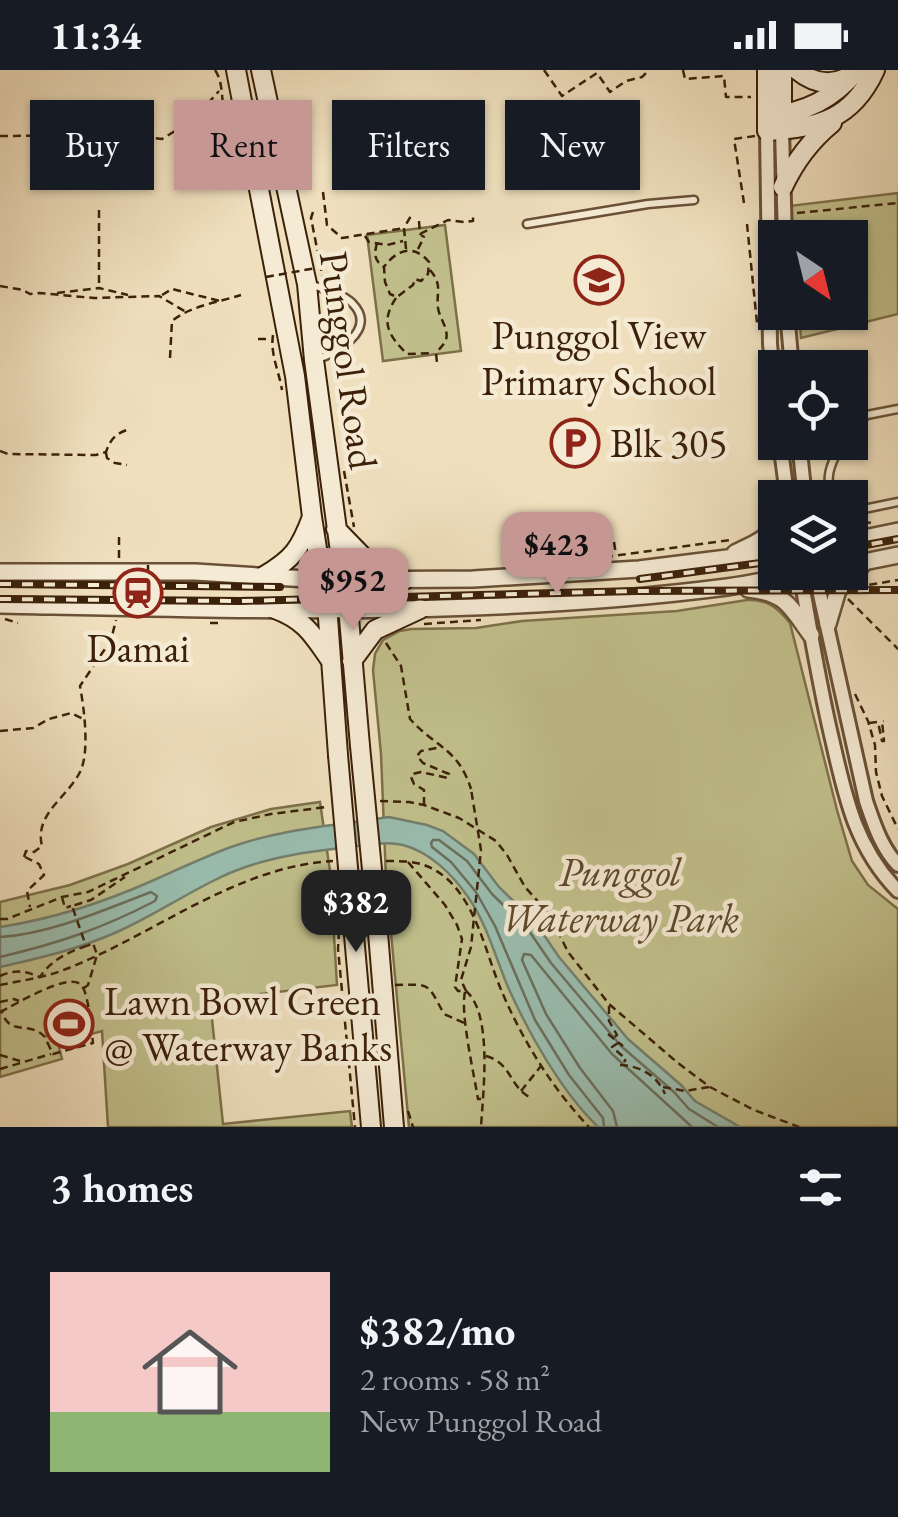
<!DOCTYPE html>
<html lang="en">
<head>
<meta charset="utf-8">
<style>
	:root { --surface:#171b24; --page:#242831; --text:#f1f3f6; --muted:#9ea1a6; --line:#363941; --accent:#c59692 }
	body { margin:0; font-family:"EB Garamond",serif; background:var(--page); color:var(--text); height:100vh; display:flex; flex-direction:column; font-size:38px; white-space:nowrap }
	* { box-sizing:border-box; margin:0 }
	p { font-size:32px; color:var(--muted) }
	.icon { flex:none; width:55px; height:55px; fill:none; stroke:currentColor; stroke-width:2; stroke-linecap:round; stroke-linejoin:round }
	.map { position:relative; height:1057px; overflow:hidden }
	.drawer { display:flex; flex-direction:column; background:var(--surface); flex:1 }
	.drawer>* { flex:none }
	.banner { position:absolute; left:30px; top:30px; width:840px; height:90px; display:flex; gap:20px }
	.needle { width:65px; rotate:145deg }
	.controls { position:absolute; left:758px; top:150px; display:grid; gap:20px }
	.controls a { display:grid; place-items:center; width:110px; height:110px; border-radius:0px; background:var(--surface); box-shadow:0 2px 8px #0004; font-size:50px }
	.price { position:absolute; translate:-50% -85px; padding:0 22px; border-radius:20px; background:var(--accent); color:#111; font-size:32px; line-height:65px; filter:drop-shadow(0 2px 5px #0008) }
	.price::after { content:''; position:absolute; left:50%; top:60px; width:30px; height:22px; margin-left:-15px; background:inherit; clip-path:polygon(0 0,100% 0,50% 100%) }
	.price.current { background:#222; color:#fff }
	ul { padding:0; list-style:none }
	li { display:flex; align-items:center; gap:30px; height:250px; padding:0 50px }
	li+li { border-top:2px solid var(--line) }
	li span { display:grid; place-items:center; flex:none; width:280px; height:200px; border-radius:0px; color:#555 }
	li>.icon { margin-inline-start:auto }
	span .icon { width:120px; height:120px; fill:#fffc; stroke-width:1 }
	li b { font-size:42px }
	h2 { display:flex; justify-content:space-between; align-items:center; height:120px; padding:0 50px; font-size:42px }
	.pill { padding:0 35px; border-radius:0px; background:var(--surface); box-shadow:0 2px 8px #0004; font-size:35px; line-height:90px }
	.pill.current { background:var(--accent); color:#111 }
	.status { display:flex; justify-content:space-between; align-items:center; height:70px; padding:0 50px; background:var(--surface); direction:ltr }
	.status svg { height:28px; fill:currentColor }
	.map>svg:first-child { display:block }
</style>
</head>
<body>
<div class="status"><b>11:34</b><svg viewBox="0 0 49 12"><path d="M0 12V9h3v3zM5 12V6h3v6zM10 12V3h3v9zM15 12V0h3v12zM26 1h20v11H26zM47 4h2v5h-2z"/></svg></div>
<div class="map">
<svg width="898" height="1057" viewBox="0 0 898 1057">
	<rect width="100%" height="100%" fill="#efdfbd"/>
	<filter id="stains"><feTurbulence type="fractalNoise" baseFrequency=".002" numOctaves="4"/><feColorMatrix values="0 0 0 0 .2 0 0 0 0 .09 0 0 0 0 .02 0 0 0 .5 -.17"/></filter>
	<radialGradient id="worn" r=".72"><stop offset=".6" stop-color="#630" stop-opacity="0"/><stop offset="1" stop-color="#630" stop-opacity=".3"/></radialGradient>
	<path fill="#c1c08c" stroke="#7e704a" stroke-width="2.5" d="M898 123V244L801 268 799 243 850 242V168L792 167 789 136Z
		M445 155 461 281 383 291 367 165Z
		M747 530C767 529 778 538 790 553L837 740 852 791 868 815 898 839V1057H409L386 809 381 684 373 600 375 584 383 570 400 561 411 559 476 558 522 551 677 541Z
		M320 732 330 801 337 915 210 930 223 1054 350 1041 352 1057H108L102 961 58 973 62 989 0 1007V832L70 815 128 794 211 757 271 739Z"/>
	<path fill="#9abdaf" stroke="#747f6d" stroke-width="2.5" d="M389 747 427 755 443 761 474 784 499 817 535 852 559 887 628 969 681 1015 695 1031 740 1057H598C561 1021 529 964 508 917 495 886 487 854 468 827 453 805 430 782 403 775 386 771 368 775 350 777 302 782 254 789 211 812 179 828 149 848 117 862 79 879 40 888 0 897V857C52 849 105 832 154 810 179 799 204 787 231 777 281 759 337 755 389 747Z"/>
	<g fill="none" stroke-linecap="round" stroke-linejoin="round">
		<path stroke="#6b6f5c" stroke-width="2.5" d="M0 867C50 864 104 840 151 822L157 826 155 831C101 859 59 873 0 887
			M604 1057 603 1048 569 1005 535 950 495 856 476 822 451 792 432 777 431 773 433 770H439L467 791 492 824 527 858 551 893 621 976 674 1022 689 1039 718 1057
			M617 1057 613 1041 580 998 546 944 522 890 524 884 531 885 612 984 692 1057"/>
		<g stroke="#695036" stroke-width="11">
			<path id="service" d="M527 154 648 134 694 130
				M308 214C322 218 343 223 353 234 378 260 336 283 315 290
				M850 357 867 345 898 339
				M833 428C823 407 832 392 842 372
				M850 439 859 440 898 432"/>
		</g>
		<g stroke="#695036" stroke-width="18">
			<path id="minor" d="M782 60 785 168
				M767 61 770 274 775 323
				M787 242 792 298
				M780 372 787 425
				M799 372 805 428
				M800 502C810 558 819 614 832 669 845 726 855 777 898 821
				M815 502 866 731C874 754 881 777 898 795"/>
		</g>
		<g stroke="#695036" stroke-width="20">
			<path id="tertiary" d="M804 424 806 428
				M783 428 786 420
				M850 471 898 461
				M735 483C752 474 769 470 775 451
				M859 493 898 485
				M0 502H195L323 510 473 509 639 499 775 482
				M748 519C786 523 789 535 811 565
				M0 535C242 540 486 548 727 517 755 513 782 507 809 502
				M828 554 838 520 865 492"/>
		</g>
		<g stroke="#3c2109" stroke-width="22">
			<path id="secondary" d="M236 0 295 306 312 447 328 548 338 685
				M261 0 307 214 314 290 349 548 360 676
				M767 0V61C819 57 852 50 875 0
				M782 0V54
				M797 0C814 14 832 17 851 5
				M768 46C805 43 833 29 857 0
				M783 117C795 91 810 71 832 53
				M336 459 370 494 404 510
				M264 506C293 489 300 479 312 447
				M275 539C305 550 313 565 331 591
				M352 591 375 560 420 539
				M377 851 394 1057
				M353 854 371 1057"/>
		</g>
		<path stroke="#3c2109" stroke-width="2.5" stroke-dasharray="8 5" stroke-linecap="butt" d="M215 0C224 13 221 32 225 48 227 56 231 63 235 71
			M544 0 562 26 597 3 610 22 626 11 642 7 649 0
			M683 0 685 9 724 6 726 27H751
			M0 66 132 65 162 69 193 50 219 21
			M224 76 234 74
			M323 122 327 155 342 168 404 158
			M744 133 734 69 755 66
			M99 140V216
			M313 142 311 148 323 209
			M797 143 898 133
			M419 151 420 164 448 150 464 152 473 151V145
			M747 154 757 253
			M365 166 369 172 387 175 403 171
			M377 173C374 184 374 191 384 197L385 212 390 224 397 227 413 215 415 209 421 211 428 204 429 192C414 174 397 179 384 197
			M406 179 404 158 412 144
			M418 179 424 167 421 165
			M430 200C443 215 436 222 438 238 440 250 449 258 446 270 443 276 440 278 436 283L437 293
			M0 216 23 220 30 224 39 223 94 228 159 226 186 242
			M57 223 99 218 128 225
			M162 225 172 219 220 231
			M325 227 328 274
			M396 228C380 252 388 265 407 284L434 283
			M273 265C270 284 279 301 282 320
			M258 269H270
			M170 288 172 251C190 236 219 232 241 225
			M768 330 772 362
			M0 381 8 384 96 385 106 382C110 370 115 364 127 360
			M106 383 107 388 115 393 127 395
			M344 401 354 457
			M816 418 822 428
			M850 451 873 453
			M119 467V490
			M614 472 616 485
			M591 474 592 488
			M512 482 514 496
			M605 487 731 470
			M857 519 868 515 898 510
			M848 529 898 579
			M5 549 18 553
			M210 553H223
			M424 554 481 550
			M386 573 401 596 410 649C436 678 458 678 471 719
			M855 624 868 651 875 675 876 702 882 726 898 759
			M869 653 878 652 882 671H884L882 651H884
			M0 661 33 658 49 649 71 643 85 650
			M380 731 409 732 424 735 459 748 496 771 507 785 525 817 550 845 568 882 609 934 678 993 710 1017 754 1040 799 1057
			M424 735V720L414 714 411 707 412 704 421 702 448 708 449 704 423 693 417 686 421 681 441 677
			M24 787 26 781 34 782 42 776C34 744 67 728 80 702 90 682 84 638 80 616L111 570 116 550
			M25 787 39 794 44 805 27 821 30 837
			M386 791C399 791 413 791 424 795 474 813 484 881 502 922 523 971 552 1018 589 1057
			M408 792 445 835 457 855 462 869 455 917 458 921H466C493 944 483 1022 481 1057
			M62 827 65 838 71 836
			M0 849H7L62 827 88 822 234 752 271 744 327 737
			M339 861 338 879 355 1057
			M0 906C15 899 25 901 40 907 50 891 68 882 86 876L72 836 91 830 125 807
			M0 915C20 911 41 908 61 901 152 867 233 797 333 791
			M395 915C432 914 427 913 444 944L464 953
			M84 918 88 915 97 885 93 873 87 876
			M465 922C460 943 474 1004 478 1029H481
			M0 932 14 929 19 931
			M609 936V951L617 965 612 969
			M0 942C15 935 71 900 82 916 89 926 91 959 93 973L53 984C52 982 45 968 45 967 29 950 10 967 2 942
			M608 964 623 976
			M618 973 612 977 626 989 624 992
			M0 985 20 991
			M486 986C512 993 509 1017 531 1028
			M620 995C640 996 657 1005 665 1024
			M0 999 51 984
			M663 1017 685 1021 709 1017
			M521 1021 541 996
			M408 1041 413 1057"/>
		<use href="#service" stroke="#f5ead4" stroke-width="6"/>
		<use href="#minor" stroke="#f5ead4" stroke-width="12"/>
		<use href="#tertiary" stroke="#f5ead4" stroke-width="15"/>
		<use href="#secondary" stroke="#f5ead4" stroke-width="18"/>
		<g stroke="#3c2109" stroke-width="8">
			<path id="rail" d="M850 478 898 469
				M640 509 775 491
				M0 514 280 517
				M0 529 240 531 636 521 898 520"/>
		</g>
		<use href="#rail" stroke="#f5ead4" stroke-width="4" stroke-dasharray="11" stroke-linecap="butt"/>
		<g stroke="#3c2109" stroke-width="22" stroke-linecap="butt">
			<path id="secondary-bridge" d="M360 676 377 851
				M338 685 353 854"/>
		</g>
		<path stroke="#3c2109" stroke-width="2.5" stroke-dasharray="8 5" stroke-linecap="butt" d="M266 207 316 198
			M148 495V545
			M391 840 392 851
			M466 921 461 910 471 877 481 780 471 719"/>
		<use href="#secondary-bridge" stroke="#f5ead4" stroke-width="18"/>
	</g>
	<defs>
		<g id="school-ring" transform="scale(2.5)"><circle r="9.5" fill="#f5ead4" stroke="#8f2418" stroke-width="1.5"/><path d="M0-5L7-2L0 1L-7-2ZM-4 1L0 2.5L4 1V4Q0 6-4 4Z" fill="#8f2418"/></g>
		<g id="parking-ring" transform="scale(2.5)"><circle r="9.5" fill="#f5ead4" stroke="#8f2418" stroke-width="1.5"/><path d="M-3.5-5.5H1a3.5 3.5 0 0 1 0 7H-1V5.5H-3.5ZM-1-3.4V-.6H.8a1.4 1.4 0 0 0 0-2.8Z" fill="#8f2418"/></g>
		<g id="station-ring" transform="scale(2.5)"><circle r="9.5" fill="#f5ead4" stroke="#8f2418" stroke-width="1.5"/><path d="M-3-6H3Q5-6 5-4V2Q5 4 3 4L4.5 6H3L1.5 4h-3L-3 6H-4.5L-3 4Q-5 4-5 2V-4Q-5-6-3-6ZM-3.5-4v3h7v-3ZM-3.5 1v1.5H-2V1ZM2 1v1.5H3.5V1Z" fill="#8f2418"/></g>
		<g id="stadium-ring" transform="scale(2.5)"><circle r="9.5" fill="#f5ead4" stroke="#8f2418" stroke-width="1.5"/><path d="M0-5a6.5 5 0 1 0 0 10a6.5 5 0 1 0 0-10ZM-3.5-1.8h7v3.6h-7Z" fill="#8f2418"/></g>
	</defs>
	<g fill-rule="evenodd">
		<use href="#school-ring" x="599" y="210"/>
		<use href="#parking-ring" x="575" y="373"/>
		<use href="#station-ring" x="138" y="523"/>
		<use href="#stadium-ring" x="69" y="954"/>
	</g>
	<g text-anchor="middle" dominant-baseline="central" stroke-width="9" stroke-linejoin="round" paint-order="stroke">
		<g font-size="40" fill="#3c2109" stroke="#f5ead4">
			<text x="599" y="265">Punggol View<tspan x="599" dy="46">Primary School</tspan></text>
			<text x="610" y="373" text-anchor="start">Blk 305</text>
			<text x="138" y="578">Damai</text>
			<text x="104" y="931" text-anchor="start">Lawn Bowl Green<tspan x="104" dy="46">@ Waterway Banks</tspan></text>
		</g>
		<g font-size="40" fill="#3c2109" stroke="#f5ead4">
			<text transform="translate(349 290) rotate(82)">Punggol Road</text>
		</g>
		<g font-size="40" font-style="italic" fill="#5d492a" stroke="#f5ead4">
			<text x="620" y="802">Punggol<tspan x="620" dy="46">Waterway Park</tspan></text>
		</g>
	</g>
	<rect width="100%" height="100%" filter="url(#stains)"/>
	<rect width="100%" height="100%" fill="url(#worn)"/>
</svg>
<div class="controls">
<a><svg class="needle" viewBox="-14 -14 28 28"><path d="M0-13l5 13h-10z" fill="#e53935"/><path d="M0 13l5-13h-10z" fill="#9ea1a6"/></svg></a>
<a><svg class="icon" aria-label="locate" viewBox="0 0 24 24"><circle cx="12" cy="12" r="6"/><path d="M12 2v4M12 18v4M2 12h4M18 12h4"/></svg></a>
<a><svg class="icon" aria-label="layers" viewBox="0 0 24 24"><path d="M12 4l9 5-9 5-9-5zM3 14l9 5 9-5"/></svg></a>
</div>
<b class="price" style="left:557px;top:527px">$423</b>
<b class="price" style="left:353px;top:563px">$952</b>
<b class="price current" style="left:356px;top:885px">$382</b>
<div class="banner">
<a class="pill">Buy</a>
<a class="pill current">Rent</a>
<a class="pill">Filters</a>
<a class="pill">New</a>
</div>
</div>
<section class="drawer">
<h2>3 homes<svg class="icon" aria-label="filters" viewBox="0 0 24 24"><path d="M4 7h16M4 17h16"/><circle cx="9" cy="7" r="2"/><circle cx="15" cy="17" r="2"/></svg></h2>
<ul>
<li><span style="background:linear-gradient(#f6c9c9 70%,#8fb573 0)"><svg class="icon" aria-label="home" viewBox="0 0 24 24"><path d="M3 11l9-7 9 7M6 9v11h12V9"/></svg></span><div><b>$382/mo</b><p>2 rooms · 58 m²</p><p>New Punggol Road</p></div></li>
</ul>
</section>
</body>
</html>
